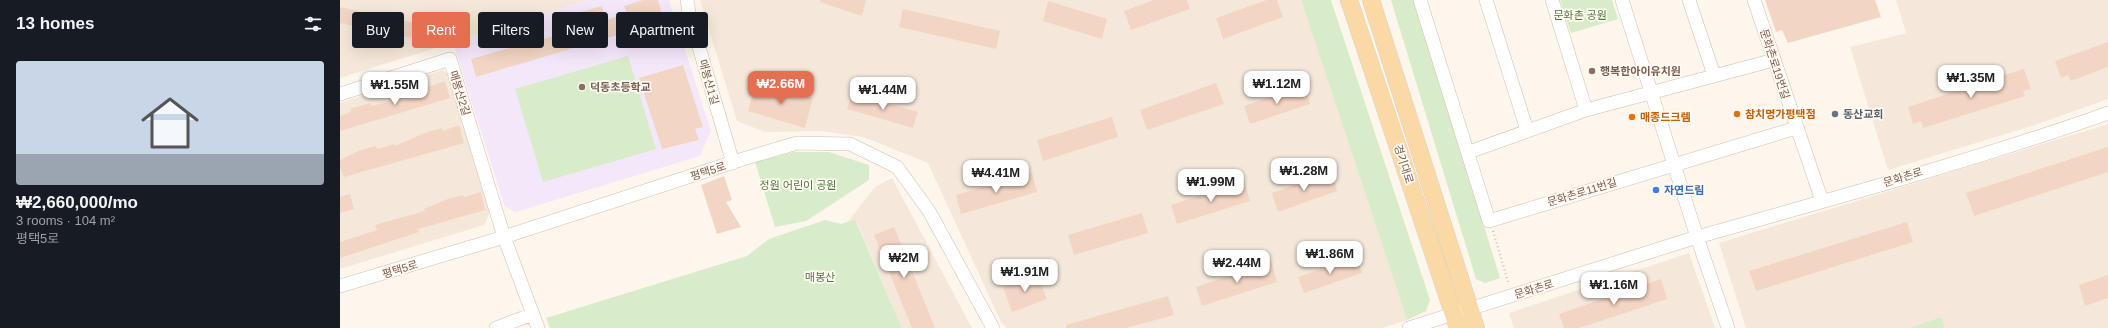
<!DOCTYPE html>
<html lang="en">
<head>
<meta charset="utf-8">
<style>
	:root { --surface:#171b24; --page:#242831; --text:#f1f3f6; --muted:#9ea1a6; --accent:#e76f51 }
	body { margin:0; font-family:Helvetica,"Noto Sans KR",sans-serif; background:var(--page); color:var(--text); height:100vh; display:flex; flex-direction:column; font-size:15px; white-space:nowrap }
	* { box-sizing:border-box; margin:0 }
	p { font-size:13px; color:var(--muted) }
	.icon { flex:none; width:22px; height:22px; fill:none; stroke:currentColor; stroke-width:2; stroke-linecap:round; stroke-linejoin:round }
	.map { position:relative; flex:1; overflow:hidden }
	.sheet { display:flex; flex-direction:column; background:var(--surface); width:340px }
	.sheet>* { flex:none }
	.banner { position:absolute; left:12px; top:12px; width:380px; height:36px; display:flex; gap:8px }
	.price { position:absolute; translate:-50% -34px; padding:0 9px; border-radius:8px; background:#fff; color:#222; font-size:13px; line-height:26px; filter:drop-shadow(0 1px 2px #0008) }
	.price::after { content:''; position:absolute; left:50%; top:24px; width:12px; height:9px; margin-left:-6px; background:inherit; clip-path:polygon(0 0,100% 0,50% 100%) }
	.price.on { background:var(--accent); color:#fff }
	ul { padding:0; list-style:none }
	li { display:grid; align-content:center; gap:8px; height:212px; padding:0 16px }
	li span { display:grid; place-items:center; height:124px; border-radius:4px; color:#555 }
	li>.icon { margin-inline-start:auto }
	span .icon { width:72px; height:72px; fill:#fffc; stroke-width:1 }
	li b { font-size:17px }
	h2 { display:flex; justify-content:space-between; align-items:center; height:48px; padding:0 16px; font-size:17px }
	.chip { padding:0 14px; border-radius:4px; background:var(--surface); box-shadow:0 4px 16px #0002; font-size:14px; line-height:36px }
	.chip.on { background:var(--accent); color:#fff }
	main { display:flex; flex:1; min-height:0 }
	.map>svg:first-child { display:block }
</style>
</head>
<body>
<main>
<section class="sheet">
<h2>13 homes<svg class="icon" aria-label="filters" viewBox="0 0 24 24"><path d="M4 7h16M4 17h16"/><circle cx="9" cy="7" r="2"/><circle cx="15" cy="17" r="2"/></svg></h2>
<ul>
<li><span style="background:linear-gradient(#c9d6e8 75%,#9aa5b1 0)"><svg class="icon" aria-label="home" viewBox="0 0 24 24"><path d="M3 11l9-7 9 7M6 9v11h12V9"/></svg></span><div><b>₩2,660,000/mo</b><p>3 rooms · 104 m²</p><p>평택5로</p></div></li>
</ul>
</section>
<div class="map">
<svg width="1768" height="328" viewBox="0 0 1768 328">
	<rect width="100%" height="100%" fill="#fdf6ec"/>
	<path fill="#f5e8da" d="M0 0H248L0 78Z
		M360 0H961L1067 320 1042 328H667L661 322 588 163 523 137 481 131 425 132 397 121Z
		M1556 0H1768V99L1695 125 1548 170 1510 47 1566 33Z
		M102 70 108 73 150 212 144 225 0 269V103Z
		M1768 124V328H1406L1379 243Z
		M552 178 632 328H562L518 224 515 219 509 220 535 187Z
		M1349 253 1375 328H1174L1169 313Z"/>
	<path fill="#f3e8fa" d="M248 0H329L371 131 360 156 176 212 165 207 113 43Z"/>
	<path fill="#d8ecc9" d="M961 0H991L1090 300 1086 311 1067 320Z
		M1051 0H1074L1160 278 1145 283 1136 279Z
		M1220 0H1272L1278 19 1231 33Z
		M288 56 316 149 203 182 175 89Z
		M454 152H489L529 165V180L466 221 435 227 415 162Z
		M515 219 562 328H210L206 318 407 256 429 239 485 220 501 224Z
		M1601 317 1605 328H1570Z"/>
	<path fill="#f3d5c3" d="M303 0H318L324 21 136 77 131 59 169 48 167 42 184 36 187 44 224 33 220 18 262 6 266 20 287 13 284 6Z
		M480 0H526L522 16 480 2Z
		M814 0H847L850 9 791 30 784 11Z
		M927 0H937L943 17 883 39 876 18Z
		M1425 0H1535L1541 17 1448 43 1442 30 1436 32Z
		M708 1 767 19 762 39 703 21Z
		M0 7 75 23 71 38 0 23Z
		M563 9 660 31 656 49 559 27Z
		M1768 42V67L1731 81 1728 75 1721 78 1715 61Z
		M343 65 363 127 355 129 359 140 322 149 299 78Z
		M1684 69 1691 89 1683 91 1685 96 1583 128 1581 121 1573 124 1568 107Z
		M105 81 110 98 0 131V116L11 112 10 109 30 103 32 106 67 96 66 92 85 86 86 88Z
		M416 82 473 98 465 128 408 111Z
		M876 83 884 104 807 130 800 110Z
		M964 85 970 104 910 124 904 106Z
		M512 94 578 112 573 128 507 109Z
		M772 117 778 137 703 161 697 140Z
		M119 125 124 143 4 177 0 168V160L21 150 36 146 37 149 54 144 55 146 87 132 102 128 103 131Z
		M1768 147V172L1634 216 1626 193Z
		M991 172 997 191 938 212 932 193Z
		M692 173 697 192 621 214 616 195Z
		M384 176 392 200 386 202 401 227 377 234 361 185Z
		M904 181 910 201 837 224 831 205Z
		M141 192 145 210 78 229 79 232 0 258V242L37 230 35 225 85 211 84 209 108 199 123 195 124 197Z
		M10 194 14 209 0 213V197Z
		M802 213 808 233 734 255 728 235Z
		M1567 222 1573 242 1416 291 1409 271Z
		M554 227 595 328H572L534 235Z
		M1017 257 1022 273 964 293 958 277Z
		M931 262 937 282 862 306 856 287Z
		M697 274 707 299 672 312 663 287Z
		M1768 275V298L1745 306 1739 285Z
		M1321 279 1327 299 1239 328H1224L1219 314Z
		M828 296 834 315 786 328H726V325Z"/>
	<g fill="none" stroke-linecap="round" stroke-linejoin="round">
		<g stroke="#d1beb0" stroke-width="14">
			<path id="minor" d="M347 0 349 13 393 163
				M1080 0 1149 221 1456 128
				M1146 0 1187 130
				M1212 0 1246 110
				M1349 0 1374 75
				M1414 0 1482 201
				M0 94 110 59 164 237 198 328
				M1129 152 1246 110 1434 60
				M0 286 164 237 403 159 457 143 510 144 557 167 589 211 653 328
				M156 328 193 314
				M1069 328 1357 237 1282 0
				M1388 328 1357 237C1495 198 1633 161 1768 113"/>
		</g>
		<g stroke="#dad1cd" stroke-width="18">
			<path id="major" d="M1009 0 1118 328
				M1031 0 1136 328"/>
		</g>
		<path stroke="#d9b8a5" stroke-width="2" stroke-dasharray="1 3" stroke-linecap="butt" d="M1153 231 1169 285"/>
		<use href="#minor" stroke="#fff" stroke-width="13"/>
		<use href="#major" stroke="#fbd9a5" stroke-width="17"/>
	</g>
	<g fill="#8d6e63" stroke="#fffaf3" stroke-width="1.5">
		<circle cx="1252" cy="71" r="4"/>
		<circle cx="242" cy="87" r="4"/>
	</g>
	<g fill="#e8710a" stroke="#fffaf3" stroke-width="1.5">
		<circle cx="1397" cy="114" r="4"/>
		<circle cx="1292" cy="117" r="4"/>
	</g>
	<circle fill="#6b7280" stroke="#fffaf3" stroke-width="1.5" cx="1495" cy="114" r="4"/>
	<circle fill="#3f7fe0" stroke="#fffaf3" stroke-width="1.5" cx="1316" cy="190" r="4"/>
	<g text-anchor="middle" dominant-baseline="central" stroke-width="3.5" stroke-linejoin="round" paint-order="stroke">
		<g font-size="11" fill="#537a41" stroke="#fffaf3">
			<text x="1240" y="15">문화촌 공원</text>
			<text x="458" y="185">정원 어린이 공원</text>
			<text x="480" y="277">매봉산</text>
		</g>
		<g font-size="11" fill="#7a5c4d" stroke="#fffaf3">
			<text transform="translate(1435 64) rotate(72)">문화촌로19번길</text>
			<text transform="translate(369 82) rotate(74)">매봉산1길</text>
			<text transform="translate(120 93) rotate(73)">매봉산2길</text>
			<text transform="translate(1064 164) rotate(72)">경기대로</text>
			<text transform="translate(368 171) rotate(-18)">평택5로</text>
			<text transform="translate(1563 177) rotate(-17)">문화촌로</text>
			<text transform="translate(1242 192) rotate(-17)">문화촌로11번길</text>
			<text transform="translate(60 269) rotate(-17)">평택5로</text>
			<text transform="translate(1194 289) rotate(-17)">문화촌로</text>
		</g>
		<g font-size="11" font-weight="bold" fill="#785e54" stroke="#fffaf3" text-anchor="start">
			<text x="1260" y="71">행복한아이유치원</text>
			<text x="250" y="87">덕동초등학교</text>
		</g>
		<g font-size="11" font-weight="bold" fill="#c56008" stroke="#fffaf3" text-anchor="start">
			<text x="1405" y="114">참치명가평택점</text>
			<text x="1300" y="117">매종드크렘</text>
		</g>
		<g font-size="11" font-weight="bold" fill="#5b616d" stroke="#fffaf3" text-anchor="start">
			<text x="1503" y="114">동산교회</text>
		</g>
		<g font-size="11" font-weight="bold" fill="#366cbe" stroke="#fffaf3" text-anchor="start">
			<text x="1324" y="190">자연드림</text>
		</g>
	</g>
</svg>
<b class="price" style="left:1631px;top:99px">₩1.35M</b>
<b class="price on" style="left:441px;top:105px">₩2.66M</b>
<b class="price" style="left:937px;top:105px">₩1.12M</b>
<b class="price" style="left:55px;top:106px">₩1.55M</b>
<b class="price" style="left:543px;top:111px">₩1.44M</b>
<b class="price" style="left:964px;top:192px">₩1.28M</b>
<b class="price" style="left:656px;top:194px">₩4.41M</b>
<b class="price" style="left:871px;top:203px">₩1.99M</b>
<b class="price" style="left:990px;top:275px">₩1.86M</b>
<b class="price" style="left:564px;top:279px">₩2M</b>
<b class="price" style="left:897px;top:284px">₩2.44M</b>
<b class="price" style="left:685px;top:293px">₩1.91M</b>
<b class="price" style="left:1274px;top:306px">₩1.16M</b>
<div class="banner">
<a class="chip">Buy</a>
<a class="chip on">Rent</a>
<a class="chip">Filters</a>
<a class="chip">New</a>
<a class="chip">Apartment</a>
</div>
</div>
</main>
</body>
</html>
